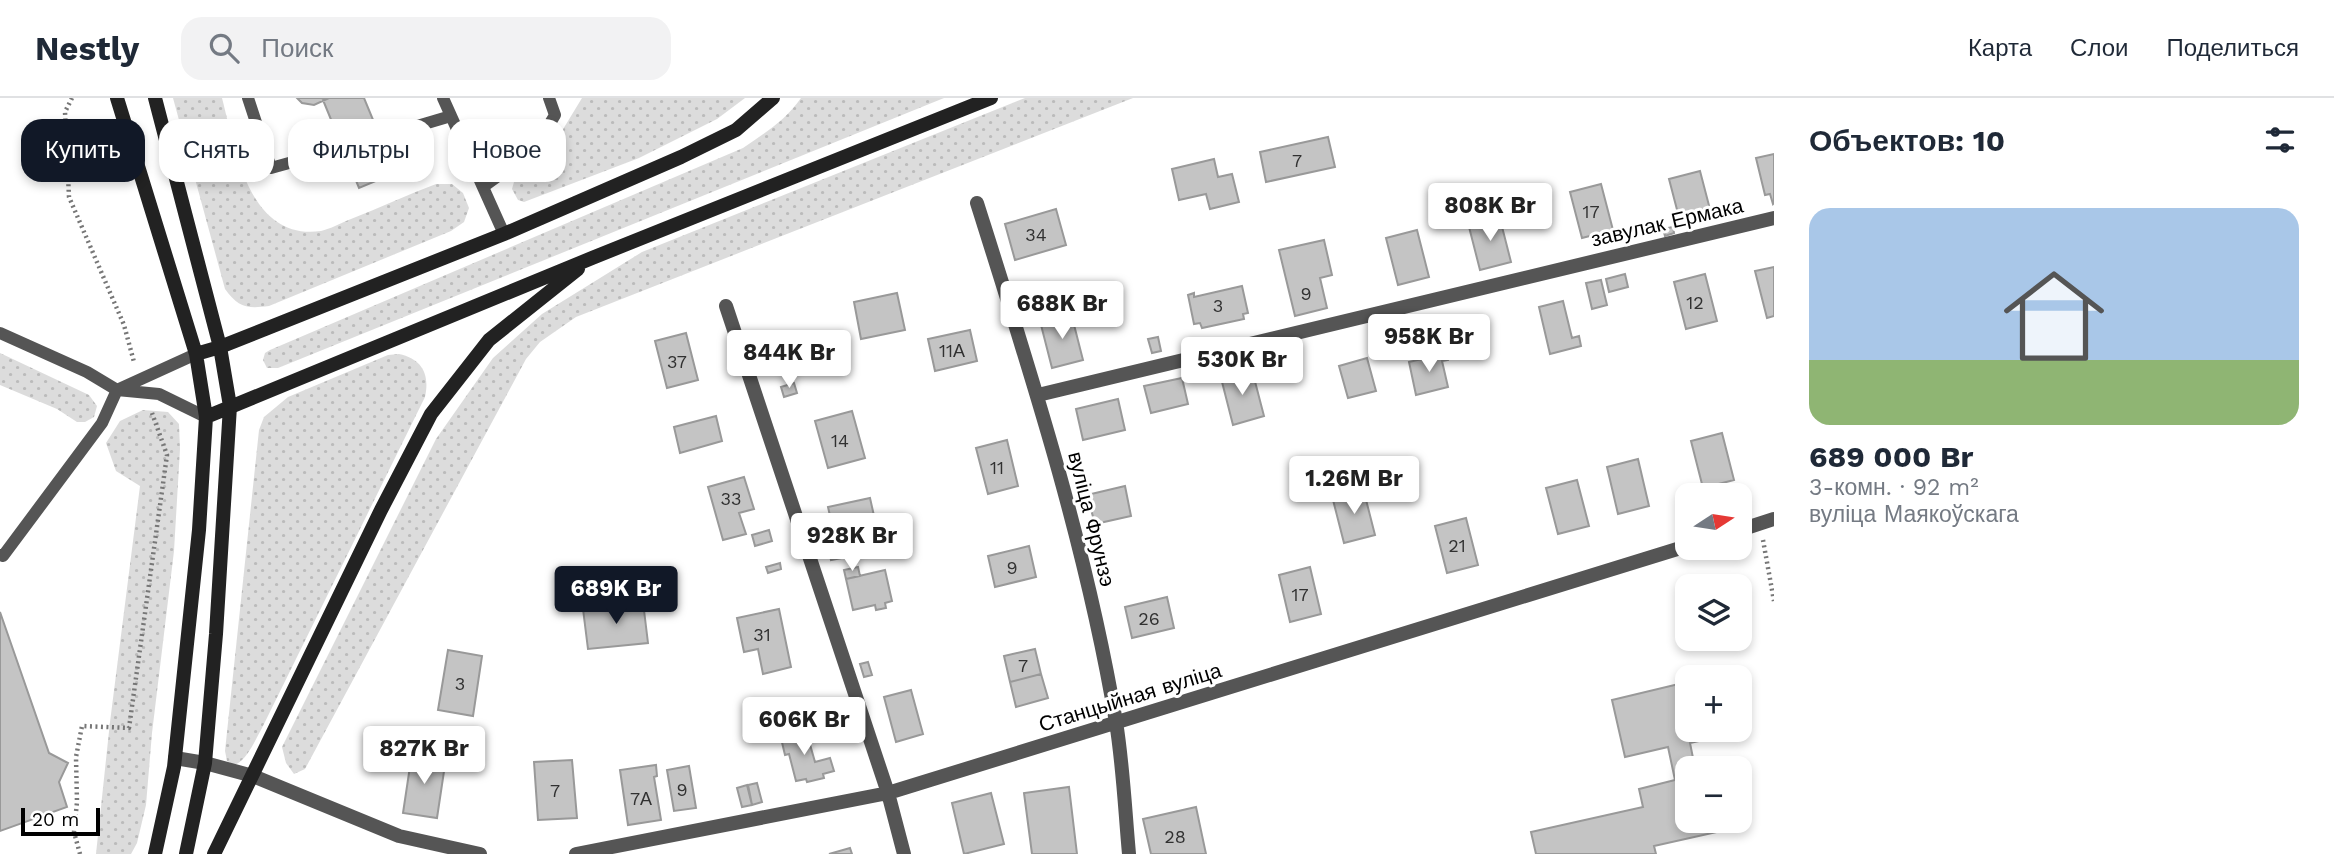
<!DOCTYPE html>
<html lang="ru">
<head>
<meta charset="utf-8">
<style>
	:root { --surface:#fff; --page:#f2f2f3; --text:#1f2937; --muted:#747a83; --line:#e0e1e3; --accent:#111827 }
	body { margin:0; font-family:"Work Sans",sans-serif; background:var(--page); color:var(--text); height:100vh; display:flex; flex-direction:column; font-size:26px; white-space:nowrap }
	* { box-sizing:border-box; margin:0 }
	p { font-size:23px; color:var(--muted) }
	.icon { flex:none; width:38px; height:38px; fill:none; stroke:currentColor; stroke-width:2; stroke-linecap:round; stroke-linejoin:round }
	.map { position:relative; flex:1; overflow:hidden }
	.sheet { display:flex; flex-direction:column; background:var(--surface); width:560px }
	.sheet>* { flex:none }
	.banner { position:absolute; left:21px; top:21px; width:665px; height:63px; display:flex; gap:14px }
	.needle { width:46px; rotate:78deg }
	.tools { position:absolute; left:1675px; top:385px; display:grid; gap:14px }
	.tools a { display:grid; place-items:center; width:77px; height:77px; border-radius:14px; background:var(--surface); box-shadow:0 4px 10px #0003; font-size:35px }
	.scale { position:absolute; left:21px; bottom:18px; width:79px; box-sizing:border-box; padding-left:7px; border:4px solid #000; border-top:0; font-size:19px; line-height:24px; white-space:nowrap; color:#000; -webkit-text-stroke:5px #fff; paint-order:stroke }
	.price { position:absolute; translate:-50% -60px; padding:0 16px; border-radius:7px; background:#fff; color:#222; font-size:23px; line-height:46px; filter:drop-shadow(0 2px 4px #0008) }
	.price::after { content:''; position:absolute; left:50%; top:42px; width:21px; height:16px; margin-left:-10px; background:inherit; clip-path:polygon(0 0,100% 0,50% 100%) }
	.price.on { background:var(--accent); color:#fff }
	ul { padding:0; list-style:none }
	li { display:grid; align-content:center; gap:14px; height:371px; padding:0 35px }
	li+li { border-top:2px solid var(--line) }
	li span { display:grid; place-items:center; height:217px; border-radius:21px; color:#555 }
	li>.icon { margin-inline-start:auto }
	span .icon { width:126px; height:126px; fill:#fffc; stroke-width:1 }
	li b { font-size:30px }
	h2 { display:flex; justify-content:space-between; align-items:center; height:84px; padding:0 35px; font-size:30px }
	.tag { padding:0 24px; border-radius:21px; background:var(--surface); box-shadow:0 4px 10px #0003; font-size:24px; line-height:63px }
	.tag.on { background:var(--accent); color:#fff }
	header { display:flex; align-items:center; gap:42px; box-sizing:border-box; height:98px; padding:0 35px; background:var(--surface); border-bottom:2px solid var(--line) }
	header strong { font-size:33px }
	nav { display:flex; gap:38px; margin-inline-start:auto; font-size:24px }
	.search { width:490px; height:63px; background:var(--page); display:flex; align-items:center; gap:18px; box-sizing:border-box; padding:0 24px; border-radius:21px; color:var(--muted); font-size:26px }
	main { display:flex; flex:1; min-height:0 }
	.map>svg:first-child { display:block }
</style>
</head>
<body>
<header>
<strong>Nestly</strong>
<div class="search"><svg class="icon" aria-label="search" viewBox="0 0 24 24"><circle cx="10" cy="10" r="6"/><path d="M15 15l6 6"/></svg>Поиск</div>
<nav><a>Карта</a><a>Слои</a><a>Поделиться</a></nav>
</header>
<main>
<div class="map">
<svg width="1774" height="756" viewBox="0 0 1774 756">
	<defs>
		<pattern id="grass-dots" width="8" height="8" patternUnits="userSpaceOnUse" patternTransform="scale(1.75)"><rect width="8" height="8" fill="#dcdcdc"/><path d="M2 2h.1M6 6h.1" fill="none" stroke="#bbb" stroke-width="1.8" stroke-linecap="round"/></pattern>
	</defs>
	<rect width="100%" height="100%" fill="#fff"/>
	<path fill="url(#grass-dots)" d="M173 0H222C235 50 248 143 321 133 330 131 341 125 351 121 379 110 407 97 436 86H452L463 95 469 110 464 124 451 133 269 208C246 211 238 209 225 191Z
		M582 0H745L717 21 639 60 524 104 518 102 512 91 514 84 554 46Z
		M801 0H944L278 270H267L263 262 265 255 270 252 743 50C765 35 786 22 801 0Z
		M1025 0H1133L576 219 540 244 526 261 305 671 294 676 286 665 282 649 436 341 493 260 542 216 642 154Z
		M0 255 89 297 97 308 94 319 85 324H77L57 311 0 287Z
		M399 256C422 261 430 276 425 299L262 630C255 642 247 663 234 667L227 663 225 653 259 332 264 319 288 299 388 257Z
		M143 312 168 314 179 326 180 351 174 453 152 635 146 707 137 745 131 756H96L110 624 140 388 116 373 106 345 120 323Z"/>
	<path fill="#c4c4c4" stroke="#999" stroke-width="2" d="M297 0H329L314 7 302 5Z
		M329 0H364L395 75 359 90 323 2Z
		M1328 39 1335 69 1266 84 1260 54Z
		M1774 56V105L1773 106 1770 96 1765 97 1756 60Z
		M1214 61 1218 79 1232 76 1239 104 1210 111 1206 96 1179 102 1172 71Z
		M1700 73 1712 119 1681 127 1669 81Z
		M1601 86 1613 132 1582 140 1570 94Z
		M1056 111 1066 147 1015 162 1005 126Z
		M1499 117 1511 164 1480 172 1468 125Z
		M1673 129 1674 135 1665 138 1663 131Z
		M1417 132 1429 179 1398 187 1386 140Z
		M1324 142 1332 177 1320 180 1327 210 1295 218 1279 152Z
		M1774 169V218L1767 220 1755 173Z
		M1625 176 1628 189 1609 194 1606 181Z
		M1705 176 1717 223 1686 231 1674 184Z
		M1601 182 1607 207 1592 211 1586 185Z
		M1242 188 1248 215 1243 216 1244 221 1202 230 1200 225 1194 226 1188 197 1194 195V199Z
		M897 195 905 232 861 241 854 204Z
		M1563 203 1572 240 1579 238 1581 248 1550 256 1539 209Z
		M1071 215 1083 262 1052 270 1040 223Z
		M1391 226 1398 248 1383 252 1377 230Z
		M970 232 977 263 935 273 928 241Z
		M686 235 698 282 667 290 655 243Z
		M1158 239 1161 253 1152 255 1148 241Z
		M1447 255 1448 262 1442 263 1448 289 1416 297 1409 264Z
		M1367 260 1376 293 1348 300 1339 268Z
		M1252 272 1264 318 1233 327 1221 280Z
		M1182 280 1188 306 1151 315 1144 288Z
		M794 285 797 295 784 299 781 289Z
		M1118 301 1125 332 1083 342 1076 311Z
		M852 313 865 360 828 370 815 323Z
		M716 318 722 343 680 355 674 329Z
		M1722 335 1734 382 1703 390 1691 343Z
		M1007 342 1018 388 988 396 976 350Z
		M1638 361 1649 408 1618 416 1607 369Z
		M744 379 754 411 739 415 746 436 723 442 708 389Z
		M1577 382 1589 428 1558 436 1546 390Z
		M1125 388 1131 418 1095 426 1087 397Z
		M1363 390 1375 437 1344 445 1332 398Z
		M870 400 877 431 835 440 828 409Z
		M1466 420 1478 467 1447 475 1435 428Z
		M769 432 772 443 755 448 752 437Z
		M846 445 849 453 841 455 842 460 831 462 828 450Z
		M1029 448 1036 479 995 489 988 458Z
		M780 465 781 471 768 475 766 469Z
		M858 469 860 478 846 481 844 472Z
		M1310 469 1321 516 1290 524 1279 477Z
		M885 472 892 503 885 505 886 510 876 512 875 507 853 512 846 481Z
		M1167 499 1174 530 1132 540 1125 509Z
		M643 504 648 545 588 551 583 511Z
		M779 511 791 569 763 576 758 551 744 554 737 520Z
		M0 514 49 655 68 665 59 684 67 709 0 733Z
		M1035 551 1041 576 1010 584 1004 558Z
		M448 552 482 558 473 618 438 612Z
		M868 564 872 577 864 579 860 566Z
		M1041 576 1048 600 1016 609 1010 584Z
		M1687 584V632H1729L1730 636 1690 645 1695 670H1687V723H1740V689L1748 727 1654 748 1656 756H1536L1531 734 1643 709 1639 691 1675 682 1668 649 1625 659 1612 602Z
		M911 592 923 636 896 644 884 599Z
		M805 629 815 664 830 660 834 673 823 676 824 680 807 684 806 681 796 683 789 656 785 657 780 636Z
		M412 655 446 660 437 720 403 715Z
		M572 662 577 720 538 722 534 664Z
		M656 667 657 678 654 679 661 722 628 727 620 672Z
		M689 668 696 710 674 713 667 672Z
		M757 685 762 704 752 707 748 687Z
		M747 687 752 707 742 709 737 690Z
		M1069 689 1077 756H1032L1024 695Z
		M991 695 1004 746 964 756 952 705Z
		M1196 709 1206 756H1151L1143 721Z
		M850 750 852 756H829Z"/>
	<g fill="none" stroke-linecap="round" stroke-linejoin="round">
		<path stroke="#777" stroke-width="4.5" stroke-dasharray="2 3.5" stroke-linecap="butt" d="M72 0 65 14 69 99 124 227 134 264
			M1763 442 1774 503
			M80 756 74 734 77 704 76 659 82 628 129 630 167 357 152 315"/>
		<path stroke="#555" stroke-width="12" d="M248 0 271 70 343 50
			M443 0 504 136
			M380 39 451 18
			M483 89 534 52 555 17 549 0
			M0 235 87 274 117 292 159 296 206 319
			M0 457 3 458 102 325 117 292 196 256"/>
		<path stroke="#555" stroke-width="14" d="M977 105C1031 276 1086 446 1116 624 1123 667 1125 712 1129 756
			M726 208 888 695 904 756
			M1038 297 1774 120
			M1740 432 1774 421
			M175 660 205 665 253 678 399 738 480 756
			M576 756 888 695 1687 448"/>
		<path stroke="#222" stroke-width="14" d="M117 0 196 256 206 319 199 432 174 669 155 756
			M155 0 220 249 230 308 216 536 205 665 186 756
			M196 256 220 249 504 136 681 59 736 32 773 0
			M206 319 592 160 991 0
			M214 756 381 412 431 316 489 242 578 171"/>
	</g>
	<g text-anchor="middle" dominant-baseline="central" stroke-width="6" stroke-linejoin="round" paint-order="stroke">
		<g font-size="18" fill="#313131">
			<text x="1297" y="62">7</text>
			<text x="1591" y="113">17</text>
			<text x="1036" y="136">34</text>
			<text x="1306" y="195">9</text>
			<text x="1695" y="204">12</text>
			<text x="1218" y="207">3</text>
			<text x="952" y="252">11А</text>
			<text x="677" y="263">37</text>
			<text x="840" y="342">14</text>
			<text x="997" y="369">11</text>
			<text x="731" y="400">33</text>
			<text x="1457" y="447">21</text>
			<text x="1012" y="469">9</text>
			<text x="1300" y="496">17</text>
			<text x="1149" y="520">26</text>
			<text x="762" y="536">31</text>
			<text x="1023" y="567">7</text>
			<text x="460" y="585">3</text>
			<text x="682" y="691">9</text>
			<text x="555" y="692">7</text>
			<text x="641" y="700">7А</text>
			<text x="1175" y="738">28</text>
		</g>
		<g font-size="21" fill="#000" stroke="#fff">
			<text transform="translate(1667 124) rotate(-13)">завулак Ермака</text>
			<text transform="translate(1092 421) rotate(76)">вуліца Фрунзэ</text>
			<text transform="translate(1130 599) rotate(-17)">Станцыйная вуліца</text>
		</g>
	</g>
</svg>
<div class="tools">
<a><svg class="needle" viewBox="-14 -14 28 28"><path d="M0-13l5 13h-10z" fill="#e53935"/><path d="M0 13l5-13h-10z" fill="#747a83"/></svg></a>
<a><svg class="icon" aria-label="layers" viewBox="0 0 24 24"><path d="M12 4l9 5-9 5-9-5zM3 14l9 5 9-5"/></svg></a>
<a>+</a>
<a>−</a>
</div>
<div class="scale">20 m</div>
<b class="price" style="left:1490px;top:145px">808K Br</b>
<b class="price" style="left:1062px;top:243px">688K Br</b>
<b class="price" style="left:1429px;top:276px">958K Br</b>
<b class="price" style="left:789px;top:292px">844K Br</b>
<b class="price" style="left:1242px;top:299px">530K Br</b>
<b class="price" style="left:1354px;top:418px">1.26M Br</b>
<b class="price" style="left:852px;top:475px">928K Br</b>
<b class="price on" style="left:616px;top:528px">689K Br</b>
<b class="price" style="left:804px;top:659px">606K Br</b>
<b class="price" style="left:424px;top:688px">827K Br</b>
<div class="banner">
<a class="tag on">Купить</a>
<a class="tag">Снять</a>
<a class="tag">Фильтры</a>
<a class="tag">Новое</a>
</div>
</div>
<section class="sheet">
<h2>Объектов: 10<svg class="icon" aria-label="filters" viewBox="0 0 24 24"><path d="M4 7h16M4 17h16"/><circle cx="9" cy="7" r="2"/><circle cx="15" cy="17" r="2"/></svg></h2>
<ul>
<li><span style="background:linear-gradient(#a9c7e8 70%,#8fb573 0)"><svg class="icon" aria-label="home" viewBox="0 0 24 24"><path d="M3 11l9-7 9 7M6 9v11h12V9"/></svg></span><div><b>689 000 Br</b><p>3-комн. · 92 m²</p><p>вуліца Маякоўскага</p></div></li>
</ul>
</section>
</main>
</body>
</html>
